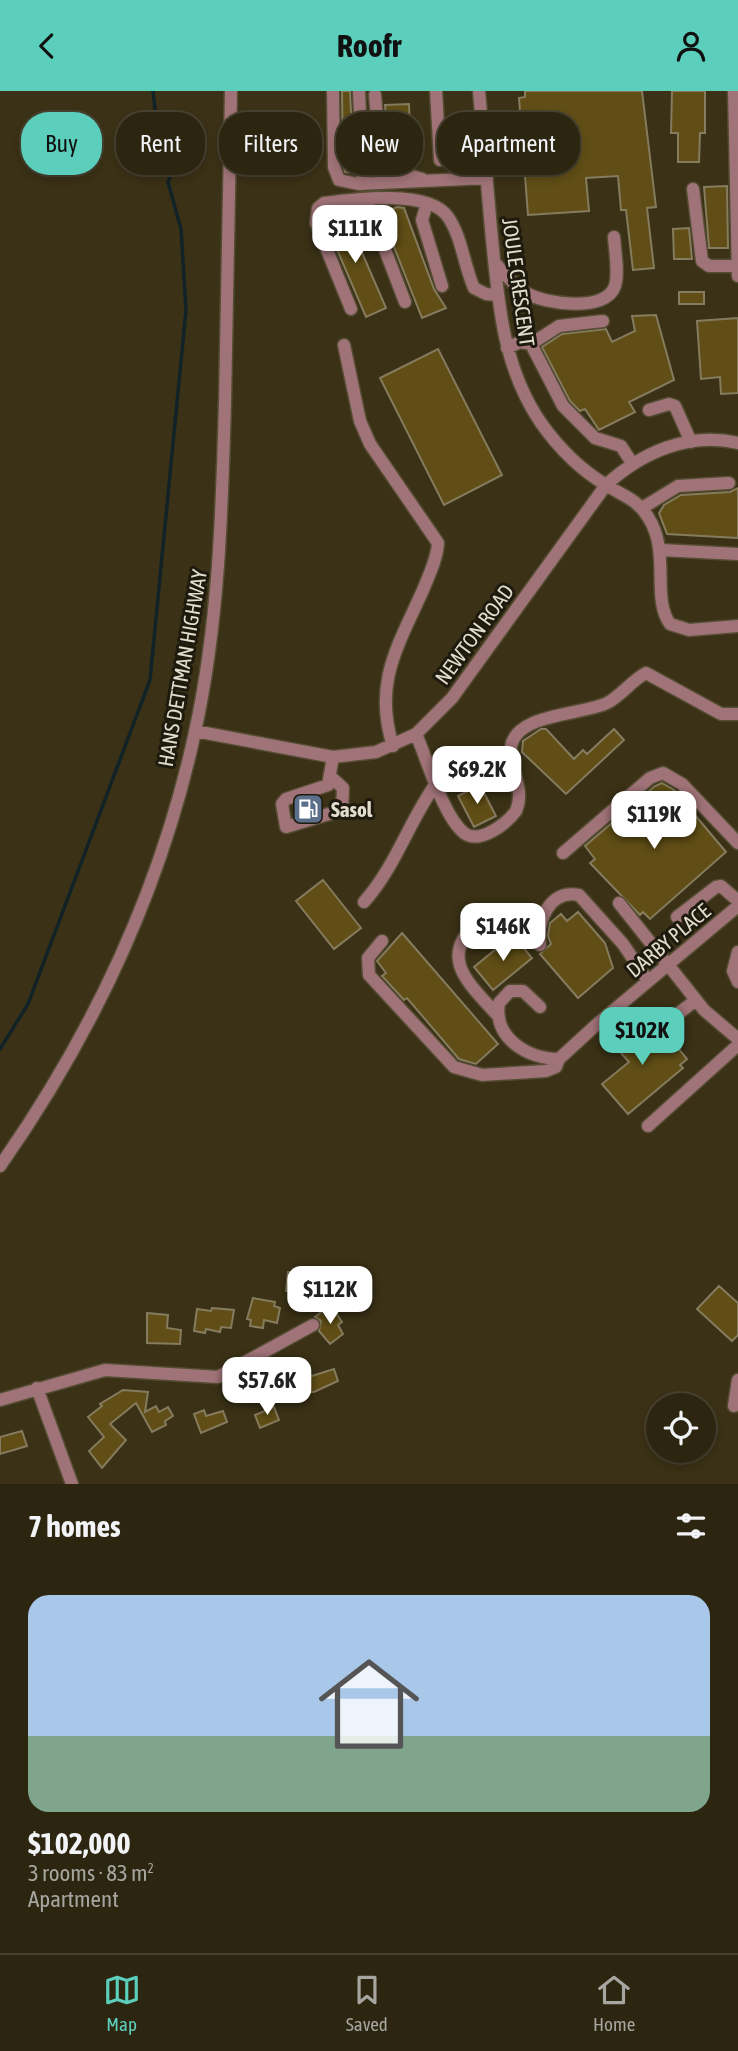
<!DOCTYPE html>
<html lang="en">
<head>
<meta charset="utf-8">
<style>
	:root { --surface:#2c2510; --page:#342d19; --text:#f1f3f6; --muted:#a6a59f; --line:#484230; --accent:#5bcebc }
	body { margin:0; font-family:"Asap Condensed",sans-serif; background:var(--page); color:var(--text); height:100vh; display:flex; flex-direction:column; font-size:26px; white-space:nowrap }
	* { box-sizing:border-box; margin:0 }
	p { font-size:23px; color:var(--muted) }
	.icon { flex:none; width:38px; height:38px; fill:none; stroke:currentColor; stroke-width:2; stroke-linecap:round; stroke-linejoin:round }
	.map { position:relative; height:1393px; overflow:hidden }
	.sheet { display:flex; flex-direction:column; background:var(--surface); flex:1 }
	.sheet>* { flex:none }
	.top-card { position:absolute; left:21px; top:21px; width:696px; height:63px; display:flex; gap:14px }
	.fabs { position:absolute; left:646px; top:1302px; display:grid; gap:14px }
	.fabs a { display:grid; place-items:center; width:70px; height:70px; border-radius:50%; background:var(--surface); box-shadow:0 4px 10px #0003,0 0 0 2px var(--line); font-size:35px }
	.price { position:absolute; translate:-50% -60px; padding:0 16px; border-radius:14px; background:#fff; color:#222; font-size:23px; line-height:46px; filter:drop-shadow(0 2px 4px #0008) }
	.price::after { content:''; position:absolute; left:50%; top:42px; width:21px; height:16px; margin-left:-10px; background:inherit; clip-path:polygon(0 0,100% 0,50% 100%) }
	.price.active { background:var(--accent); color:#111 }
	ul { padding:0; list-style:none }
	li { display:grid; align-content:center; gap:14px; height:371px; padding:0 28px }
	li span { display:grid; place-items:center; height:217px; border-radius:21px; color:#555 }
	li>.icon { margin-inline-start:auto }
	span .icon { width:126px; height:126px; fill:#fffc; stroke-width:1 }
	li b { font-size:30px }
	h2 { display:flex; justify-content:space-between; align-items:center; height:84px; padding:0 28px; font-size:30px }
	.tag { padding:0 24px; border-radius:28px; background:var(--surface); box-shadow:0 4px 10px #0003,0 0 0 2px var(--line); font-size:24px; line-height:63px }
	.tag.active { background:var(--accent); color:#111 }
	header { display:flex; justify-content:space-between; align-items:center; height:91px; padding:0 28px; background:var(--accent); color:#111; font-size:32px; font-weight:700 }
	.dock { display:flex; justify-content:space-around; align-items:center; height:98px; border-top:2px solid var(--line); background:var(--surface); font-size:19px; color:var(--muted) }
	.dock a { display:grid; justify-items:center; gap:4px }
	.dock .active { color:var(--accent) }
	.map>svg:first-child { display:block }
</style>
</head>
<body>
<header><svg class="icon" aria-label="back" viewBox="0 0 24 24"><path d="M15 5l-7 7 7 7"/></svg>Roofr<svg class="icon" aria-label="person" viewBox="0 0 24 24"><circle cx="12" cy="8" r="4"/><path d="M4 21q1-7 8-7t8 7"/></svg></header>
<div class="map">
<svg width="738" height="1393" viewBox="0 0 738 1393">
	<rect width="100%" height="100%" fill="#3a3116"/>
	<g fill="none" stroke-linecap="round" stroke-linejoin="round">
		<path stroke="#112327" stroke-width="3.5" d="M0 958 28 913 150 589 186 219 181 138 168 91 175 72 157 36 153 0"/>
	</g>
	<path fill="#604e16" stroke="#857b5e" stroke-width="2" d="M342 0H350L354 82 345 81 343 74Z
		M525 0H642L656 116 647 117 654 177 633 179 626 119H621L618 85 586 87 589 120 528 124 519 7 525 6Z
		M672 0H705V42H700L699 71H678V42H671Z
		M409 13 411 66 389 67 385 14Z
		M727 95 728 157H709L704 96Z
		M397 116 404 117 434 198 446 217 422 227 381 123Z
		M344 120 386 217 366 226 326 133 332 130 330 126Z
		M689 137 692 168H674L673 138Z
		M679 201H704V213H679Z
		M656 224 674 289 629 311 635 321 599 339 585 318 580 320 570 310 542 256 562 243 606 238 612 251 635 240 632 225Z
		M738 227V302L721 303 720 286 701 288 697 230Z
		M438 258 502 384 444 414 380 287Z
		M738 397V447L667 443 659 422 664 414 681 404 730 401Z
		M541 638H546L574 668 583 659 587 663 614 638 624 649 566 703 522 661 523 650Z
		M662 692 674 699 726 761 650 828 643 821 640 824 590 772 595 768 585 755 655 695Z
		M480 694 496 725 474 736 458 705Z
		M323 789 361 837 334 858 296 810Z
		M578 821 605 852 613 877 578 907 540 863 551 853 548 845 550 832 561 823 567 830Z
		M402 842 498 953 476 973 459 968 407 907 404 909 382 885 386 882 377 870Z
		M513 844 532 867 493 899 474 876Z
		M635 931 652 951 657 947 662 953 670 947 687 968 680 974 683 977 628 1023 602 993 629 971 611 951Z
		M288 1181 304 1183 302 1202 286 1200Z
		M719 1195 738 1212V1244L732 1250 697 1218Z
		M253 1207 275 1211 274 1215 280 1217 277 1232 264 1229 263 1237 250 1235 251 1229 247 1228Z
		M212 1217 234 1219 231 1237 221 1236 220 1241 206 1238 205 1242 194 1240 197 1218 211 1220Z
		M325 1218 331 1226 336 1222 342 1231 338 1234 343 1243 330 1253 319 1240 321 1230 315 1226Z
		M147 1222 168 1224 167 1237 181 1239 180 1253 147 1252Z
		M334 1278 338 1290 314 1301H302V1288Z
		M123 1299 148 1301 145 1321 156 1315 159 1321 168 1316 173 1325 165 1330 166 1334 152 1341 136 1312 110 1333 126 1349 102 1377 89 1360 104 1346 88 1326 102 1315 100 1313Z
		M274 1316 279 1329 260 1337 255 1324Z
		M204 1319 206 1325 223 1320 227 1331 201 1342 194 1323Z
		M22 1340 27 1355 0 1363V1346Z"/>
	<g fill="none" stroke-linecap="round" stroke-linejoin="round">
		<g stroke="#554d33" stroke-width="15">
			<path id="minor" d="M333 0 334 76 339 89 358 93 487 87
				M359 0 363 93
				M436 0 440 69
				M479 0C483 46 487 92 491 138 498 206 501 274 541 332 558 356 581 379 606 394 623 405 637 408 648 426 671 461 651 507 670 533L689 539 738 535
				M734 0 738 185
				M375 4 381 72 388 78 422 88
				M693 98 702 170 709 175H737
				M366 109 405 211
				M427 112 422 129 442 195
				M495 172C504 182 514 195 526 202 545 213 606 222 615 195 619 181 615 161 614 146
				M351 218 316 132 318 117 324 112C354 108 429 98 448 126 462 146 464 175 474 197L486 203 497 204
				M531 253 559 235 603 230
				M344 254 360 330 370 353 438 452C437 468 429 484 423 499 398 555 373 592 393 655
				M507 257 520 251 531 253 563 315 595 347 621 355 632 372
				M649 319 669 313 675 315 691 351
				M642 417 678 395 729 392
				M661 459 738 463
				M195 640 333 666 376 661 416 643 452 607 606 394C641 362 689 340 738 352
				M416 643C427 668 443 725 464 742 480 754 507 732 516 720 526 696 508 679 511 656 516 622 583 624 607 612 621 605 631 590 646 582L721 623H737
				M332 687 343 697 342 719 286 736 282 713 286 708 328 694 333 666
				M563 762 650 687 663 682 682 693 738 752
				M364 811C396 775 409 730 437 691
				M619 812 704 919 738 948
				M677 826 716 796 721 795 738 810
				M477 832C436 868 472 895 499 926
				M382 850 368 867 369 884 454 976 482 984 546 980 556 976 559 968 596 934 738 815
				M540 854C537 830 549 798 579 804L623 853 648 890
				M738 861 733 880 738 891
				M540 916 523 900H510L499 912C493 948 529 968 559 968
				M658 938 696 909
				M648 1035 738 954
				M0 1075C92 944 161 798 195 641 219 531 222 421 225 310 227 207 229 103 231 0
				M37 1297 72 1393
				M0 1309 105 1279 218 1286 313 1234
				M734 1315 738 1289"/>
		</g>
		<use href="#minor" stroke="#a07378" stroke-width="12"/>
	</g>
	<defs>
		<g id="fuel-square" transform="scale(1.575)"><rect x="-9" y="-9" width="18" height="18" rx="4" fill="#5c6f8a" stroke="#1e1a0e"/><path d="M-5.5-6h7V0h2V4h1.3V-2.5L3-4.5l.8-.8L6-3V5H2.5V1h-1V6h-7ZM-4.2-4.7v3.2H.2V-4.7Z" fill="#fff"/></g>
	</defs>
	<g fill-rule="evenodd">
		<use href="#fuel-square" x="308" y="718"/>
	</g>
	<g text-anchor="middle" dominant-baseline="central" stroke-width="6" stroke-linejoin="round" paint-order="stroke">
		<g font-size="21" fill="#e3ddce" stroke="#1e1a0e">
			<text transform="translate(519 191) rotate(82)">JOULE CRESCENT</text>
			<text transform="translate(474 543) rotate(-54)">NEWTON ROAD</text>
			<text transform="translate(182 577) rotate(-80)">HANS DETTMAN HIGHWAY</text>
			<text transform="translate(668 849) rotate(-40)">DARBY PLACE</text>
		</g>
		<g font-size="21" font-weight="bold" fill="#e3ddce" stroke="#1e1a0e" text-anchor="start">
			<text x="331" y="718">Sasol</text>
		</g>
	</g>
</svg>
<div class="fabs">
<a><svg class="icon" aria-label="locate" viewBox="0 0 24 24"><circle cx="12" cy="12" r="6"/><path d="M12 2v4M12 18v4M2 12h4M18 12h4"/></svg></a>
</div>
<b class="price" style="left:355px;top:174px">$111K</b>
<b class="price" style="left:477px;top:715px">$69.2K</b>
<b class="price" style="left:654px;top:760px">$119K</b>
<b class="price" style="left:503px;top:872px">$146K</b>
<b class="price active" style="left:642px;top:976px">$102K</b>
<b class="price" style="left:330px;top:1235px">$112K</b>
<b class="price" style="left:267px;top:1326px">$57.6K</b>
<div class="top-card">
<a class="tag active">Buy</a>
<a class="tag">Rent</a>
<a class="tag">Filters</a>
<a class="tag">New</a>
<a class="tag">Apartment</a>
</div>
</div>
<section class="sheet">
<h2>7 homes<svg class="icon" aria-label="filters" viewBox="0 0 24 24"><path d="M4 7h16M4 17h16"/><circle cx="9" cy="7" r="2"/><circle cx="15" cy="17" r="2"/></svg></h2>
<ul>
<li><span style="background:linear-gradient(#a9c7e8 65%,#7fa58c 0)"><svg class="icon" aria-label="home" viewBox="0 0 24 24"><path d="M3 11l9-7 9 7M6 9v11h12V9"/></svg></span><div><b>$102,000</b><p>3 rooms · 83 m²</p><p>Apartment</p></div></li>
</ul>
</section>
<nav class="dock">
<a class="active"><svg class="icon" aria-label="map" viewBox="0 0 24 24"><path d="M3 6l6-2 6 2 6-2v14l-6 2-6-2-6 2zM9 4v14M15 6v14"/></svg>Map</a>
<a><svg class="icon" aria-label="saved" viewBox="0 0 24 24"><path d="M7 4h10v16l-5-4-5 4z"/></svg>Saved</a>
<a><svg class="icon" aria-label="home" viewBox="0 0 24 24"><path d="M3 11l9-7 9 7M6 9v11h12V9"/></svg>Home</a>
</nav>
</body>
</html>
